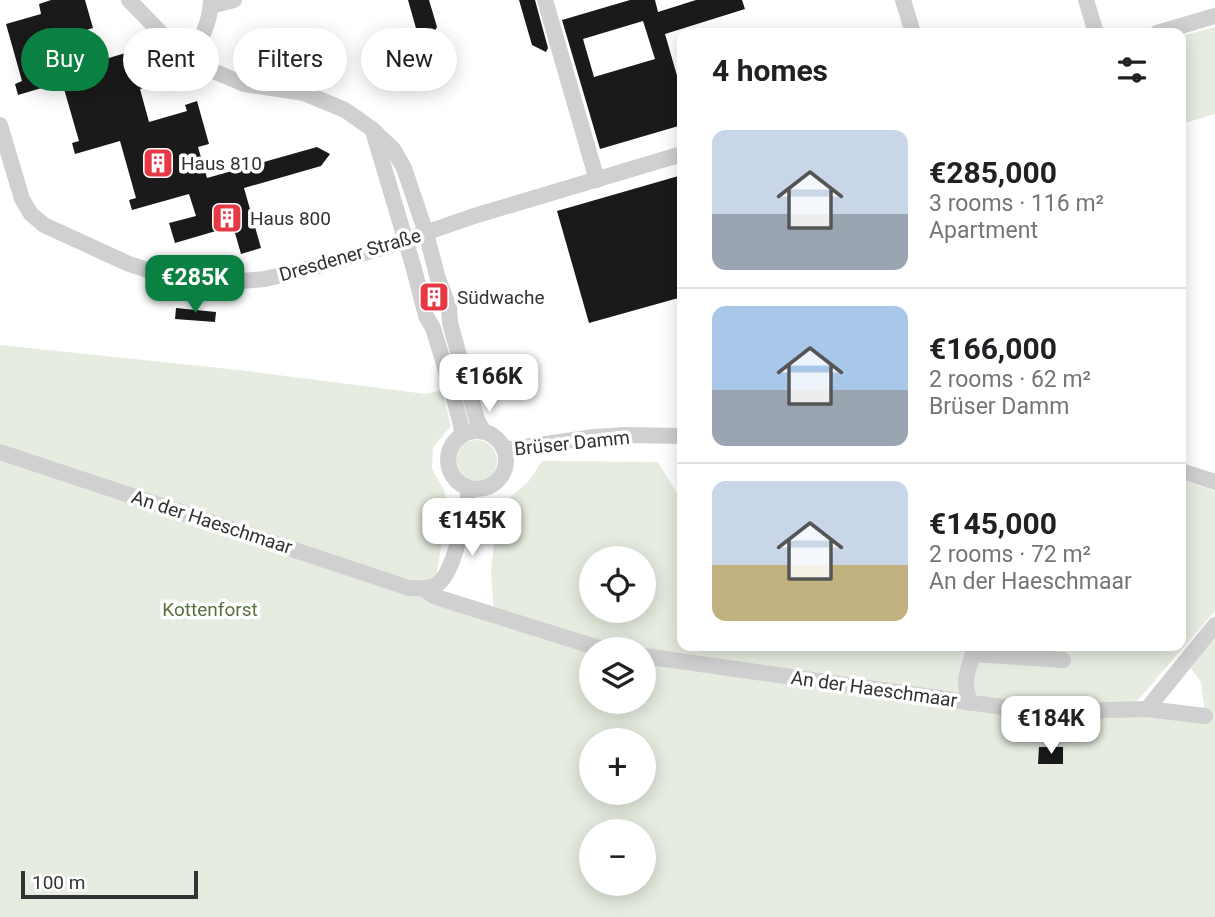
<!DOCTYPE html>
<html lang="en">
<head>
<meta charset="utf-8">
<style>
	:root { --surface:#fff; --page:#f2f2f2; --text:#202124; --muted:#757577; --line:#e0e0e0; --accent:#0b8043 }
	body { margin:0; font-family:Roboto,sans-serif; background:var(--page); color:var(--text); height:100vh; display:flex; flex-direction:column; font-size:26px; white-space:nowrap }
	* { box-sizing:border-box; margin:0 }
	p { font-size:23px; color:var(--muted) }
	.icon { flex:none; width:38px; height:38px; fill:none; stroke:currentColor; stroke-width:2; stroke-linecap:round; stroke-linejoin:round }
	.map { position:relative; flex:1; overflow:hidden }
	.panel { position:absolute; left:677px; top:28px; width:509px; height:623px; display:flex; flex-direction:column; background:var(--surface); border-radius:14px; box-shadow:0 4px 18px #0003 }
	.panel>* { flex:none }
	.banner { position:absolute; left:21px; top:28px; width:551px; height:63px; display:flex; gap:14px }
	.controls { position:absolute; left:579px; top:546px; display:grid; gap:14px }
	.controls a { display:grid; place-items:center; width:77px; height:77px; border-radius:50%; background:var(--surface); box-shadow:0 4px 18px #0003; font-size:35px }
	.scale { position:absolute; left:21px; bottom:18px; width:177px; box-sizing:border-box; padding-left:7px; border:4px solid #333; border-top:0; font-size:19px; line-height:24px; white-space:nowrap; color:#333; -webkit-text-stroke:5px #fff; paint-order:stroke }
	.price { position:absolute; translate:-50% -60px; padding:0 16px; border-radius:14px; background:#fff; color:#222; font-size:23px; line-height:46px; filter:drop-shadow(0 2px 4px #0008) }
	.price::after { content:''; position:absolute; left:50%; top:42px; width:21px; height:16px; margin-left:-10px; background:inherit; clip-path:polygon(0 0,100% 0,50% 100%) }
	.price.on { background:var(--accent); color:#fff }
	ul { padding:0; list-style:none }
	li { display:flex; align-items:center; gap:21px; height:175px; padding:0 35px }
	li+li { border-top:2px solid var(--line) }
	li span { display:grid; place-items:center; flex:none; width:196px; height:140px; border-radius:14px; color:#555 }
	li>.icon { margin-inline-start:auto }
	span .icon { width:84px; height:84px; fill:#fffc; stroke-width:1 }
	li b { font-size:30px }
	h2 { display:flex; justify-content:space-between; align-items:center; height:84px; padding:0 35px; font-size:30px }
	.chip { padding:0 24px; border-radius:32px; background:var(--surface); box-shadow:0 4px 18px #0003; font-size:24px; line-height:63px }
	.chip.on { background:var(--accent); color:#fff }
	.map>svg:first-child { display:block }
</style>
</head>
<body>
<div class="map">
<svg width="1215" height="917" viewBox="0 0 1215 917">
	<rect width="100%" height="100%" fill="#fff"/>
	<path fill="#e6ecdf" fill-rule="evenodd" d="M1215 27V114L1181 124V36Z
		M0 345 239 370 426 394 442 390 451 426 433 447 432 469 444 490 448 506 433 595 494 617 491 571 498 507 528 482 542 461 658 462 678 495 682 496V646H1181V480L1215 491V611L1137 701 1136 714 1205 712 1201 682 1190 667 1215 638V917H0ZM592 558H644V611H592ZM592 649H644V702H592ZM592 740H644V793H592ZM592 831H644V884H592Z
		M455 461a21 21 0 1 1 42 0a21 21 0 1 1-42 0Z"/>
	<path fill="#1a1a1a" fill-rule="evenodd" d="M51 0H85L93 28 83 31 92 63 129 52 128 46 139 43 151 86 140 89 149 122 187 111 185 105 197 101 209 144 198 147 207 178 317 147 330 154 321 166 244 188 261 248 241 254 233 226 175 243 169 223 196 216 189 194 132 210 129 200 136 198 120 141 75 154 72 143 79 141 62 82 18 95 15 84 22 81 6 24 41 14 39 4Z
		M408 0H429L437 27 423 53Z
		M519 0H535L548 48 546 52 532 45Z
		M630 0H655L658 12 696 0H742L745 9 665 34 682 93V125L600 149 562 20ZM643 21 655 59 594 77 583 39Z
		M682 175V297L589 323 557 211Z
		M176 308 216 312 215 322 175 319Z
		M1039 747H1063V764H1038Z"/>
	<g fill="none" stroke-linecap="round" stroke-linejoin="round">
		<path stroke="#d0d0d0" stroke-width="16" d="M129 0 187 60 244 84 304 93 345 110 372 129 393 149 404 168 426 233 438 279 449 307 450 323 477 420 484 432
			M545 0 597 180
			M903 0 913 33
			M1086 0 1096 33
			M211 6 234 0
			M1157 33 1215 16
			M187 60C201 41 210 24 211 0
			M0 125 22 199 31 214 44 225 129 264 151 271 196 281 218 283 265 279 314 267 382 248 474 216 682 154
			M373 131 414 269 426 316 433 328 449 380 461 425 462 435
			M448 460a29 29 0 1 1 58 0a29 29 0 1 1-58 0Z
			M504 450 594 437 625 435 682 436
			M0 452 409 588C419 588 427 590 436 585 456 574 464 511 470 488
			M1181 471 1215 482
			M426 589C430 597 444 599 452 602L602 649
			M644 656 1017 709 1071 711 1147 709 1205 716
			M970 703C963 681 966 676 973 654L1063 660
			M1147 709 1215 625"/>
	</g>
	<defs>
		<g id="building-square" transform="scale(1.575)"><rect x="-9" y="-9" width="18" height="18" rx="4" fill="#e63946" stroke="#fff"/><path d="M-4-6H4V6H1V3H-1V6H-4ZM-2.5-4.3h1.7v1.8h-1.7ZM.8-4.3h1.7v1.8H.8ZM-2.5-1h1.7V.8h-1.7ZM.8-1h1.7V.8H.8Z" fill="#fff"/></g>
	</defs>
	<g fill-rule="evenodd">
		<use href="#building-square" x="158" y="163"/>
		<use href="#building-square" x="227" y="218"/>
		<use href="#building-square" x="434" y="297"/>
	</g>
	<g text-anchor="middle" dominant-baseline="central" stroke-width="7" stroke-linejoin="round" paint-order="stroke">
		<g font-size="19" fill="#333" stroke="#fff" text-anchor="start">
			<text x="181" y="163">Haus 810</text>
			<text x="250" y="218">Haus 800</text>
			<text x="457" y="297">Südwache</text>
		</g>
		<g font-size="19" fill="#333" stroke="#fff">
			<text transform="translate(350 255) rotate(-16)">Dresdener Straße</text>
			<text transform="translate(572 443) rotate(-6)">Brüser Damm</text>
			<text transform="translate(212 522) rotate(18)">An der Haeschmaar</text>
			<text transform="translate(874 689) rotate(8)">An der Haeschmaar</text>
		</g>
		<g font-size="19" fill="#56703f" stroke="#fff">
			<text x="210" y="609">Kottenforst</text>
		</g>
	</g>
</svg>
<div class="controls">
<a><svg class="icon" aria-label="locate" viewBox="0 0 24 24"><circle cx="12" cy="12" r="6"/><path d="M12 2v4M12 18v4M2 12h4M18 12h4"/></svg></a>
<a><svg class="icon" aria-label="layers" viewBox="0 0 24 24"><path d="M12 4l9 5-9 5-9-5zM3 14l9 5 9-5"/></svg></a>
<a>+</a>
<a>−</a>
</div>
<div class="scale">100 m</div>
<b class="price on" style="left:195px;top:315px">€285K</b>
<b class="price" style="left:489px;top:414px">€166K</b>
<b class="price" style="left:472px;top:558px">€145K</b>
<b class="price" style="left:1051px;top:756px">€184K</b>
<div class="banner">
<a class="chip on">Buy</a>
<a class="chip">Rent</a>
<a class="chip">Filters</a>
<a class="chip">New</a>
</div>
<section class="panel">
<h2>4 homes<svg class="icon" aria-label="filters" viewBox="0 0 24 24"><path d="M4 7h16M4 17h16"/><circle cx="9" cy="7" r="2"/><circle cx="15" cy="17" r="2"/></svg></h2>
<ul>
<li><span style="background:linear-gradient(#c9d6e8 60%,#9aa5b1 0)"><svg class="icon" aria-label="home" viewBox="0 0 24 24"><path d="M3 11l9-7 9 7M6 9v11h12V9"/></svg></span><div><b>€285,000</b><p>3 rooms · 116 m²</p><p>Apartment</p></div></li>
<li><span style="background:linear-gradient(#a9c7e8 60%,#9aa5b1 0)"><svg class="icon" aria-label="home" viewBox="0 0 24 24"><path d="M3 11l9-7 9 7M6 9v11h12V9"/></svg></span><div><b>€166,000</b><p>2 rooms · 62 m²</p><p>Brüser Damm</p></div></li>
<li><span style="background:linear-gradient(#c9d6e8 60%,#c2b280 0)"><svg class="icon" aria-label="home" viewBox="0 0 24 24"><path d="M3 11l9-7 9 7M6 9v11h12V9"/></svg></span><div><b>€145,000</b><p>2 rooms · 72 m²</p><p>An der Haeschmaar</p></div></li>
</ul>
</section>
</div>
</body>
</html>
